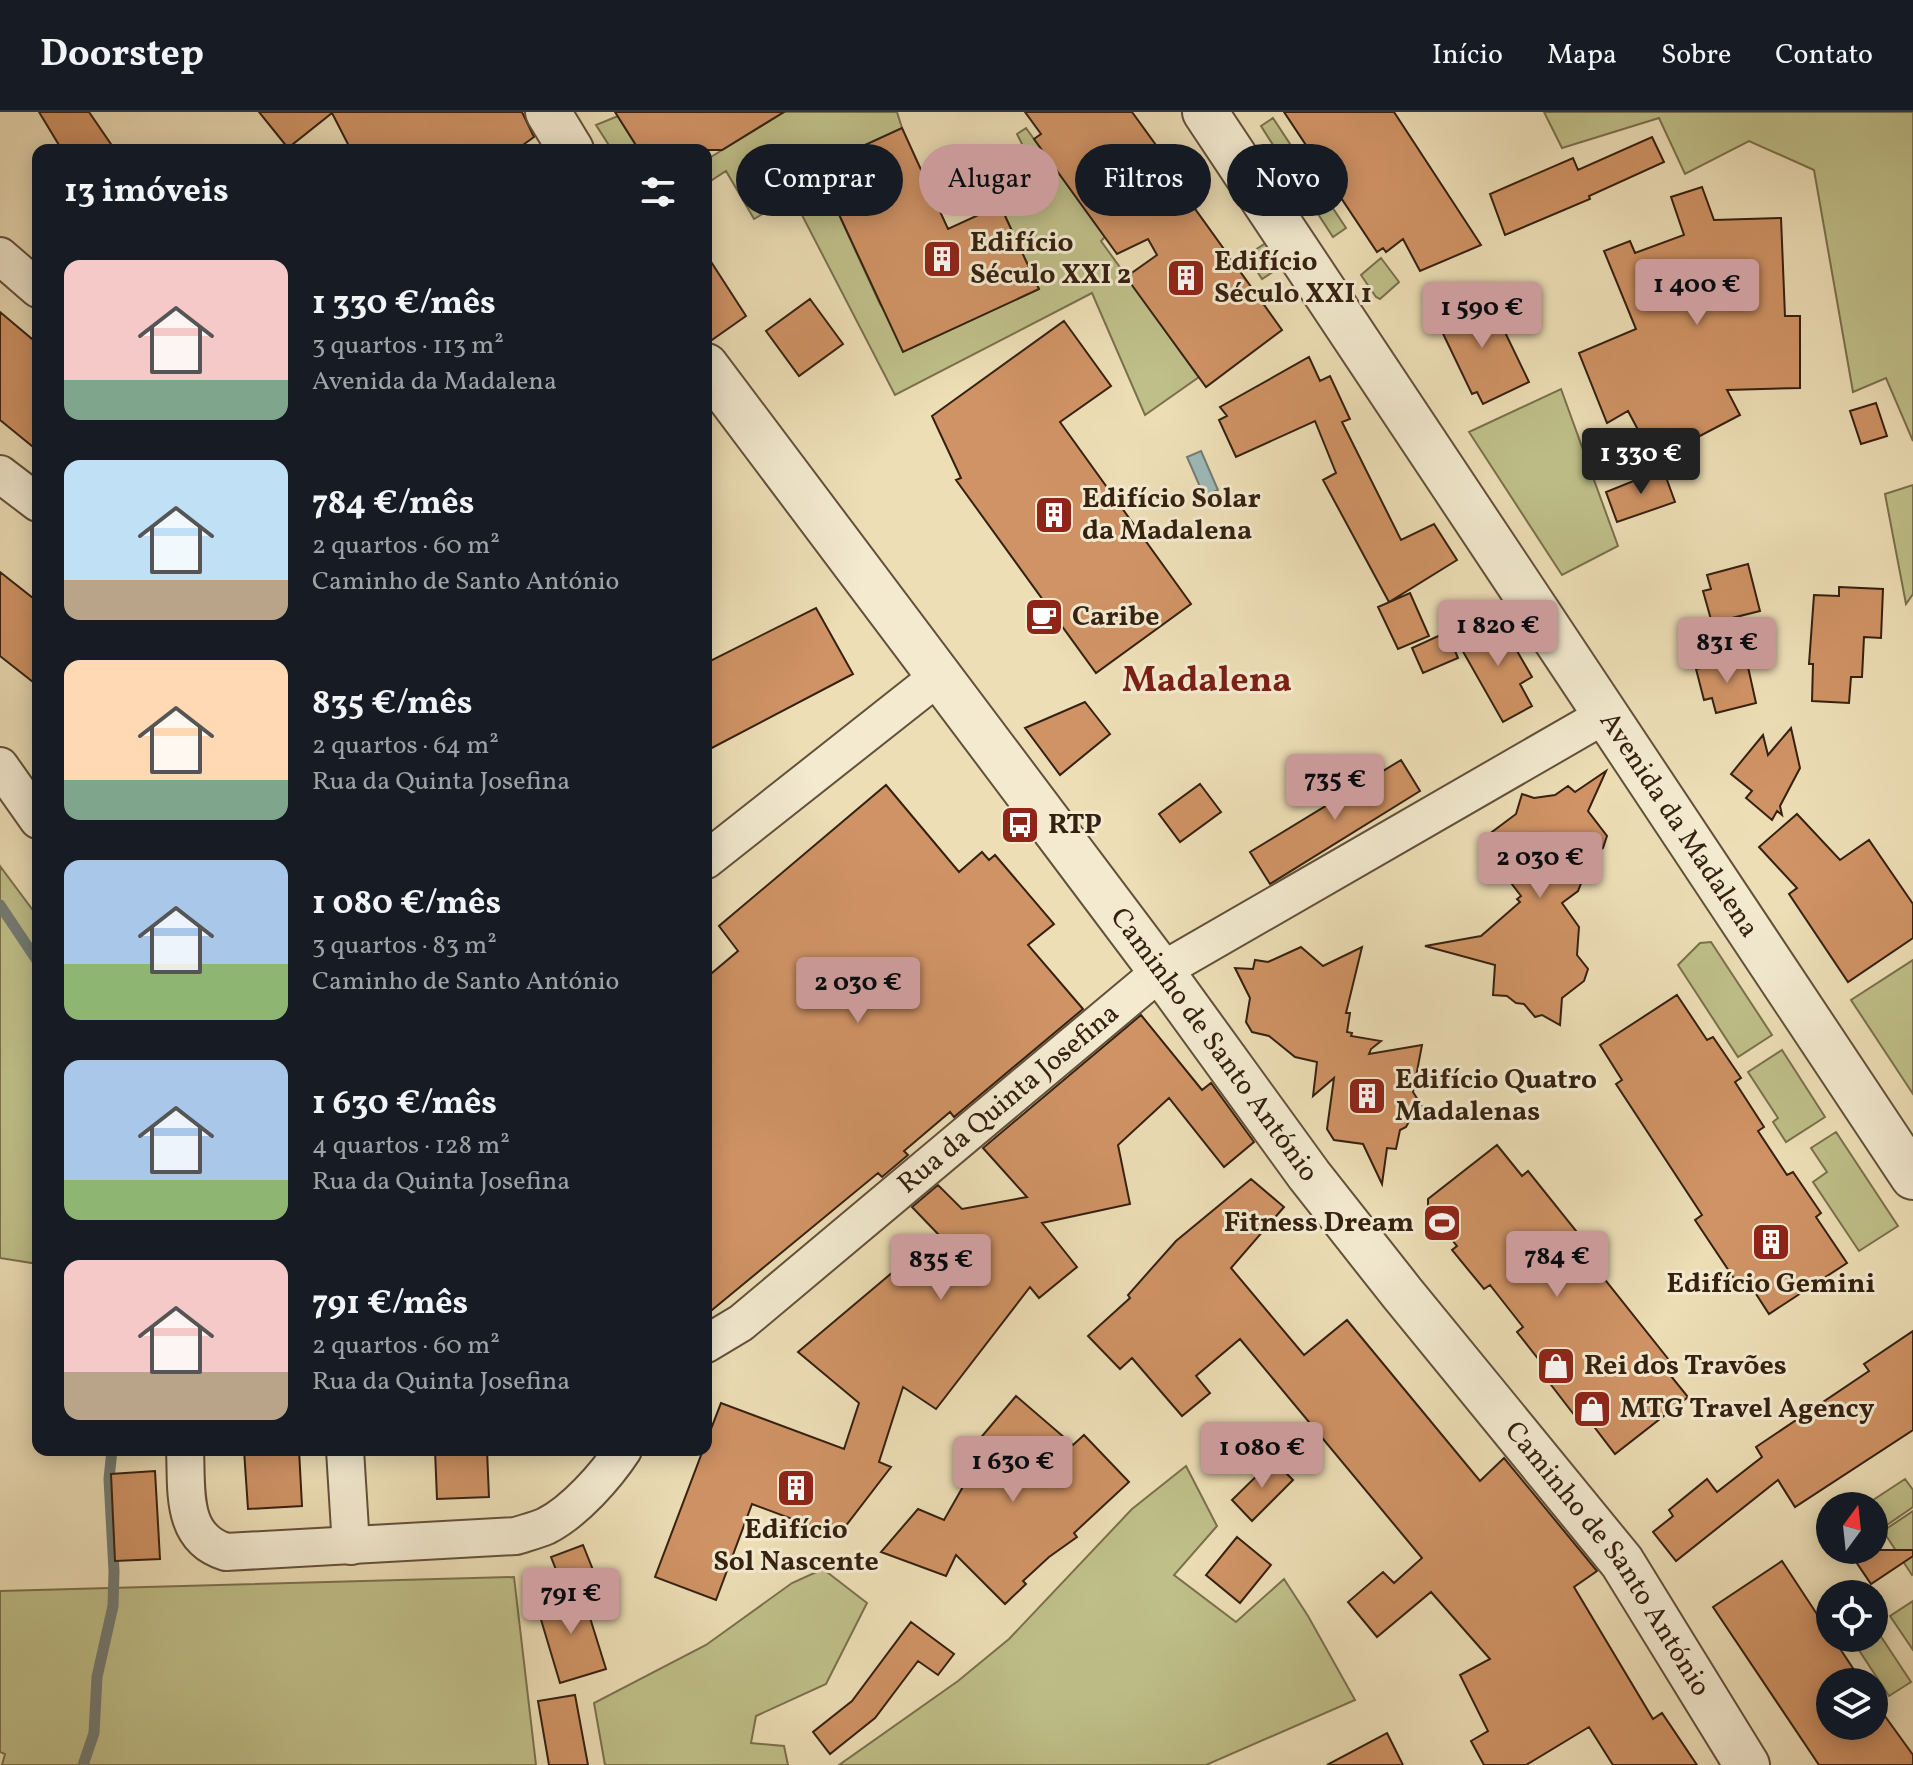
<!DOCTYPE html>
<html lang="pt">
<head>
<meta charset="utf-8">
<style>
	:root { --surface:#171b24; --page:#20242c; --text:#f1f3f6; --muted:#9ea1a6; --line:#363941; --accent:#c59692 }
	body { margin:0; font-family:Vollkorn,serif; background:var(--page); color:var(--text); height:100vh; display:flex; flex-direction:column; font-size:30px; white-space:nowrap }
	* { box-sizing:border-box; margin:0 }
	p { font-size:26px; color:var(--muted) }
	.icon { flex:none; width:44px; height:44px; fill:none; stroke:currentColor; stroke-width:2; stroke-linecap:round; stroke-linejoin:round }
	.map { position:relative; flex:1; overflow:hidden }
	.drawer { position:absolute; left:32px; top:32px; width:680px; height:1312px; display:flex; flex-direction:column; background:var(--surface); border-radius:16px; box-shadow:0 4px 20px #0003 }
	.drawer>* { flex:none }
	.hud { position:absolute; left:736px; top:32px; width:760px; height:72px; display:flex; gap:16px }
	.needle { width:52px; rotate:15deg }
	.fabs { position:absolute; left:1816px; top:1380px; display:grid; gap:16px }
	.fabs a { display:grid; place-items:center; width:72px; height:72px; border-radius:50%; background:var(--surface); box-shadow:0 4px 20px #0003; font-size:40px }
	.price { position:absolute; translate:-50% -68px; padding:0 18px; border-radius:8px; background:var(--accent); color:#111; font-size:26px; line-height:52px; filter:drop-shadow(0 2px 4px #0008) }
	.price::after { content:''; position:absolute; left:50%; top:48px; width:24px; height:18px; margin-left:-12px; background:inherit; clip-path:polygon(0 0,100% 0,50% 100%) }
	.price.on { background:#222; color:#fff }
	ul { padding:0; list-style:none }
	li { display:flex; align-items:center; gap:24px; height:200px; padding:0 32px }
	li span { display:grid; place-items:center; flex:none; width:224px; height:160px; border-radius:16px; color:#555 }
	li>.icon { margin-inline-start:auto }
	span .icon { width:96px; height:96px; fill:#fffc; stroke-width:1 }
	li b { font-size:34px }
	h2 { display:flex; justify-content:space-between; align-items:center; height:96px; padding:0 32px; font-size:34px }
	.chip { padding:0 28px; border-radius:36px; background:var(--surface); box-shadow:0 4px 20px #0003; font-size:28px; line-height:72px }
	.chip.on { background:var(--accent); color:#111 }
	header { display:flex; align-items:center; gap:48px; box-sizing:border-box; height:112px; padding:0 40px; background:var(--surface); border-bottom:2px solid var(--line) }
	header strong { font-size:38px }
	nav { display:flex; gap:44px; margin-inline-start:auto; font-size:28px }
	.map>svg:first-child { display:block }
</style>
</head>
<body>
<header>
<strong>Doorstep</strong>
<nav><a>Início</a><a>Mapa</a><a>Sobre</a><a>Contato</a></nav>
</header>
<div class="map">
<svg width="1913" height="1653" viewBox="0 0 1913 1653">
	<rect width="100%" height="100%" fill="#eddeb6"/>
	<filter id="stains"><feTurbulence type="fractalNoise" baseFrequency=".0025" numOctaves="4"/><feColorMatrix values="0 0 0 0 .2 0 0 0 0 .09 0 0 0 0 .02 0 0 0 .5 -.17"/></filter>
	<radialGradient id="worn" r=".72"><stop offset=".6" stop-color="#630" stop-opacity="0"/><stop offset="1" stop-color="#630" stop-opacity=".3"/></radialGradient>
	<path fill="#bfbf89" stroke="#7a704d" stroke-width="2" d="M784 0H897L902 16 817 55 880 192 911 236 1039 177 1000 93 1049 86 1017 22 1026 16 1105 125 1101 129 1199 265 1145 303 1092 181 895 283 787 74 778 79 785 89 754 107 726 59 706 72V48Z
		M1544 0H1913V329L1886 266 1853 280 1814 58 1749 29 1685 62 1659 6 1562 36Z
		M618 4 639 38H612L596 13Z
		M1273 6 1294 38 1282 47 1261 14Z
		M1305 54 1346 116 1333 125 1292 62Z
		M1269 129 1285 152 1262 167 1247 143Z
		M1381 146 1399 170 1380 187 1376 185 1361 163Z
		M1561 277 1618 434 1562 463 1469 320Z
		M1913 373V482L1906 492 1885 382Z
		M0 754 38 805V1152L0 1146Z
		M1711 830 1772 923 1738 945 1678 853 1700 831Z
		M1913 848V982L1851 888Z
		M1782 938 1825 1005 1786 1030 1773 1010 1778 1006 1748 960Z
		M1836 1020 1898 1114 1859 1139 1813 1070 1827 1060 1811 1036Z
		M1186 1354 1217 1414 1174 1463 1236 1510 1284 1467 1308 1504 1355 1588 1206 1653H839L958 1569 1009 1527 1132 1397Z
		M1905 1367 1913 1378V1395L1874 1422V1394H1864Z
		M1913 1399V1462L1912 1463 1883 1419Z
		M823 1457 867 1491 826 1572 756 1604 751 1631 784 1634 788 1653H605L594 1591 706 1533 792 1471Z
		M514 1465 536 1653H2L5 1642 0 1640V1479Z
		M1913 1489V1538L1890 1504Z
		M1874 1514 1911 1570 1889 1584 1851 1526H1874Z"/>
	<path fill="#9db9b8" stroke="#737c75" stroke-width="2" d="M1201 339 1218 378 1204 384 1187 345Z"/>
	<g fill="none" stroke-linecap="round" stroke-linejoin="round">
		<path stroke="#737c75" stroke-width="11" d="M0 793 38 850
			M83 1653 94 1621 97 1565 113 1494 114 1459 109 1367 112 1338"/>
	</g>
	<path fill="#d09365" stroke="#352111" stroke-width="2" d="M39 0H89L115 38H62Z
		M259 0H522L534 25 516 38H351L332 1 288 36Z
		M615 0H784L722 38H639Z
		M1025 0H1132L1182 69 1178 73 1282 218 1206 275 1126 165 1157 143 1148 127 1117 142 1034 27 1041 22Z
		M1284 0H1394L1481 133 1420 159 1403 127 1386 140 1383 136 1377 140Z
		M902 16 948 117 1000 93 1039 177 903 240 817 55Z
		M1652 25 1664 50 1589 84 1590 87 1505 123 1490 82 1573 46 1578 58Z
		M1702 75 1714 108 1781 106 1785 204H1800V276L1727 278 1740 303 1654 348 1628 299 1607 311 1579 241 1636 217 1604 139 1630 129 1635 141 1684 123 1671 85Z
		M706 142 746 204 709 230H706Z
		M1488 185 1529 270 1483 292 1477 280 1472 282 1435 205Z
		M810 187 843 232 799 264 766 219Z
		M0 200 38 232V339L0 308Z
		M1064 209 1111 274 1060 310 1191 492 1096 561 956 368 961 366 932 304Z
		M1309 245 1320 269 1330 264 1350 307 1342 310 1401 428 1434 412 1457 448 1389 490 1323 368 1336 361 1315 309 1236 345 1219 308 1227 304 1220 295Z
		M1876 291 1887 324 1861 332 1850 299Z
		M1663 357 1675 390 1617 410 1606 380Z
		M1748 452 1760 499 1712 511 1703 479 1711 477 1707 463Z
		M0 460 38 490V574L0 544Z
		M1839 475 1883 477 1881 526 1864 525 1862 565H1851L1849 591 1812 589 1813 552H1809L1814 483 1839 484Z
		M1410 481 1429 524 1398 537 1378 495Z
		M816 496 853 562 706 639V551Z
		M1498 506 1532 565 1520 572 1532 594 1503 610 1457 529Z
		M1447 520 1458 546 1423 561 1412 536Z
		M1746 546 1756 591 1716 601 1712 586 1704 588 1696 557Z
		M1085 590 1110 622 1060 663 1025 616Z
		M1791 616 1800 656 1780 694 1782 703 1777 699 1772 708 1746 686 1752 679 1731 662 1763 623 1768 643Z
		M1401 648 1420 679 1270 772 1250 740Z
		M1606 659 1588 699 1607 724 1603 736 1592 744 1578 779 1562 791 1579 815 1577 843 1588 857 1584 869 1562 886 1560 913 1542 903 1535 905 1524 892 1516 891 1507 884 1493 883 1495 853 1425 834 1481 824 1520 790 1517 787 1521 784 1508 767 1512 764 1484 726 1516 702 1522 682 1534 686 1555 683 1568 674 1575 680Z
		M1200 672 1221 700 1180 730 1159 702Z
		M886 673 959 760 982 740 989 748 995 743 1054 812 1028 833 1083 897 954 1005 950 1000 904 1039 908 1043 882 1065 878 1061 706 1203V866L738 839 719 814Z
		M1797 702 1840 748 1869 728 1913 792V826L1848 870 1789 782 1797 776 1759 735Z
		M1301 835 1323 854 1362 835 1346 901H1350L1347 920 1352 921 1351 924 1381 929 1371 937 1369 942 1422 933 1413 980 1423 996 1413 1002 1406 1015 1400 1018 1396 1037 1387 1036 1382 1072 1363 1032 1334 1028 1327 1017 1334 966 1313 984 1317 950 1295 945 1269 924 1252 920 1246 910 1250 886 1235 856 1253 857 1255 848 1268 850Z
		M1677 883 1707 928 1713 925 1741 966 1735 970 1764 1015 1758 1019 1787 1063 1793 1060 1821 1101 1816 1105 1847 1151 1769 1202 1747 1168 1739 1174 1695 1108 1702 1103 1616 972 1622 968 1600 933Z
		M1141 903 1202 978 1211 971 1254 1030 1224 1055 1169 986 1118 1033 1130 1092 1042 1111 1077 1155 1039 1186 1030 1175 936 1297 903 1275 879 1350 891 1355 838 1424 752 1392 716 1488 655 1465 703 1338H706V1330L721 1291 844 1337 859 1291 798 1240 938 1122 912 1095 938 1073 962 1097 1027 1085 983 1036Z
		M1497 1033 1522 1064 1528 1059 1577 1120 1571 1125 1669 1248 1662 1253 1688 1285 1615 1342 1582 1299 1575 1304 1545 1265 1550 1262 1517 1220 1523 1215 1490 1173 1484 1177 1452 1138 1457 1134 1428 1098V1087Z
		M1251 1067 1284 1095 1231 1156 1304 1243 1347 1208 1480 1369 1504 1346 1597 1459 1574 1475 1653 1607 1662 1601 1697 1653H1613L1589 1615 1526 1653H1484L1471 1629 1488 1619 1460 1563 1490 1547 1431 1480 1377 1525 1348 1490 1383 1460 1394 1471 1422 1446 1240 1227 1196 1264 1210 1281 1182 1304 1132 1246 1120 1257 1088 1224 1130 1186 1128 1183 1176 1129Z
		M1913 1219V1318L1795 1395 1778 1368 1676 1449 1653 1420 1673 1404 1669 1398 1707 1367 1717 1380 1762 1345 1756 1335 1869 1259 1864 1252Z
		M1016 1284 1073 1333 1084 1323 1129 1370 1074 1421 1077 1425 1049 1445 1023 1469 1026 1472 1005 1492 956 1443 946 1464 881 1440 918 1397 944 1408 981 1343 972 1336Z
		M244 1338H299L302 1394 248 1397Z
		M435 1338H487L489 1385 437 1387Z
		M1273 1348 1293 1368 1252 1409 1232 1388Z
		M155 1359 160 1447 115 1449 111 1362Z
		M1237 1425 1271 1453 1240 1491 1206 1463Z
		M583 1433 595 1463 563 1475 551 1445Z
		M1848 1438H1913V1444L1871 1472Z
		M1782 1449 1830 1522V1526H1833L1862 1570H1830V1614H1874V1589L1913 1643V1653H1819L1713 1495Z
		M581 1477 606 1557 560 1571 536 1491Z
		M911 1510 954 1542 938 1563 918 1549 875 1606 830 1642 813 1620 852 1589Z
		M575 1583 588 1653H549L538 1589Z
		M1387 1621 1403 1653H1327Z"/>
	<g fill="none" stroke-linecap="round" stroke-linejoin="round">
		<g stroke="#63503a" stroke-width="40">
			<g id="minor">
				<path d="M0 144 38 177"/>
				<path d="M0 362 38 391"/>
				<path d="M0 654 38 708"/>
				<path d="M706 748 939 564"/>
				<path id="s1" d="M706 1232 741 1211 1161 859 1605 603"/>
				<path d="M185 1338C187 1378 180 1426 226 1440L516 1424C525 1421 537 1418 546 1414 574 1400 606 1364 623 1338"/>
				<path d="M345 1338 351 1434"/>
			</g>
		</g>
		<g stroke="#63503a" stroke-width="48">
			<g id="tertiary">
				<path d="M548 0 571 38"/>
				<path id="s2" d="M1205 0 1913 1065"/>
				<path id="s3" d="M706 254 1161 859 1309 1063 1402 1181 1622 1450 1747 1653"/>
			</g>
		</g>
		<use href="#minor" stroke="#f3ead0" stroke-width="36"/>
		<use href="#tertiary" stroke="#f3ead0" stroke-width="44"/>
	</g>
	<defs>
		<g id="building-square" transform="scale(2)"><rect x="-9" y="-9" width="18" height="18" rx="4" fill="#8f2418" stroke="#f3ead0"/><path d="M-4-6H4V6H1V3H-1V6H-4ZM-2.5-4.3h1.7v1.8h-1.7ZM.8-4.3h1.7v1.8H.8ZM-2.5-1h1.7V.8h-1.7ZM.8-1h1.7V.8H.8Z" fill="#fff"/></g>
		<g id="cafe-square" transform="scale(2)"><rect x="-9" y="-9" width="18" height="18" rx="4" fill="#8f2418" stroke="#f3ead0"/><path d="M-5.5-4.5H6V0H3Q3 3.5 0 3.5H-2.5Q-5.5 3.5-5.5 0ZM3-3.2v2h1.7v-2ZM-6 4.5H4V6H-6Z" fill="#fff"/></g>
		<g id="bus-square" transform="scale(2)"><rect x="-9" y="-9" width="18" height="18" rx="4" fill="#8f2418" stroke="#f3ead0"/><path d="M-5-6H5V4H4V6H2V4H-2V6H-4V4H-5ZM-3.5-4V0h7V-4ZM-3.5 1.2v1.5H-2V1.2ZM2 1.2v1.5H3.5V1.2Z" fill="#fff"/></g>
		<g id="stadium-square" transform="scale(2)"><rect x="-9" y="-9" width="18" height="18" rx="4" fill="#8f2418" stroke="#f3ead0"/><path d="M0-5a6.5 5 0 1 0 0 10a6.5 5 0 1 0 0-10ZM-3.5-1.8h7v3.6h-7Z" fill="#fff"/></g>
		<g id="shop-square" transform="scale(2)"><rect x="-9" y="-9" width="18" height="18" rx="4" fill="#8f2418" stroke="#f3ead0"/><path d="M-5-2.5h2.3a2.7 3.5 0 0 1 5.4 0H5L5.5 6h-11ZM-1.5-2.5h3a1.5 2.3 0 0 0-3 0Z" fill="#fff"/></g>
	</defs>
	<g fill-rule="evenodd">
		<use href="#building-square" x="942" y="147"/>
		<use href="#building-square" x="1186" y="166"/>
		<use href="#building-square" x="1054" y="403"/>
		<use href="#cafe-square" x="1044" y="505"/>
		<use href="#bus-square" x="1020" y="713"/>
		<use href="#building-square" x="1367" y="984"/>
		<use href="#stadium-square" x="1442" y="1111"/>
		<use href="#building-square" x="1771" y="1130"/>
		<use href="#shop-square" x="1556" y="1254"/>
		<use href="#shop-square" x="1592" y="1297"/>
		<use href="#building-square" x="796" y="1376"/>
	</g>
	<g text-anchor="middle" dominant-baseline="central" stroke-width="6" stroke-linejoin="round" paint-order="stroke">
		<g font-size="28" font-weight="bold" fill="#352111" stroke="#f3ead0" text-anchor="start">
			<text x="970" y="131">Edifício<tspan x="970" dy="32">Século XXI 2</tspan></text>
			<text x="1214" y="150">Edifício<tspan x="1214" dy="32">Século XXI 1</tspan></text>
			<text x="1082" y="387">Edifício Solar<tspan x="1082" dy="32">da Madalena</tspan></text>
			<text x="1072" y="505">Caribe</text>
			<text x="1048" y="713">RTP</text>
			<text x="1395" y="968">Edifício Quatro<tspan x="1395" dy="32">Madalenas</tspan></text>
			<text x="1414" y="1111" text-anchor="end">Fitness Dream</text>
			<text x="1771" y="1172" text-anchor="middle">Edifício Gemini</text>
			<text x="1584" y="1254">Rei dos Travões</text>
			<text x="1620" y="1297">MTG Travel Agency</text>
			<text x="796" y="1418" text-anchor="middle">Edifício<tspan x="796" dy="32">Sol Nascente</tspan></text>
		</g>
		<g font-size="28" fill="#352111" stroke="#f3ead0">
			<text stroke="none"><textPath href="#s2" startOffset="856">Avenida da Madalena</textPath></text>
			<text stroke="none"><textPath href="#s3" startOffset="848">Caminho de Santo António</textPath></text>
			<text stroke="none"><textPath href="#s1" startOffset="390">Rua da Quinta Josefina</textPath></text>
			<text stroke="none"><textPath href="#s3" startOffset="1496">Caminho de Santo António</textPath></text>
		</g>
		<g font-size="36" font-weight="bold" fill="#7a1f14" stroke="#f3ead0">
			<text x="1207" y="570">Madalena</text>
		</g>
	</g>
	<rect width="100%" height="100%" filter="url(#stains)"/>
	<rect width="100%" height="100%" fill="url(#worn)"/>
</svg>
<div class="fabs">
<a><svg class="needle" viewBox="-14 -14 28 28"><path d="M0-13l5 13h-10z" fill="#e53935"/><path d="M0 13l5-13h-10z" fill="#9ea1a6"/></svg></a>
<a><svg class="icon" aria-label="locate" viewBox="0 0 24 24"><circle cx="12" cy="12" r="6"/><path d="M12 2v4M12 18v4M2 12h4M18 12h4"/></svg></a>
<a><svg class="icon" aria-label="layers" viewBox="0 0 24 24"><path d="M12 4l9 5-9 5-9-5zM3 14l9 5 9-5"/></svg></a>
</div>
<b class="price" style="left:1697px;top:215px">1 400 €</b>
<b class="price" style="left:1482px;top:238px">1 590 €</b>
<b class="price on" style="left:1641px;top:384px">1 330 €</b>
<b class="price" style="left:1498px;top:556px">1 820 €</b>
<b class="price" style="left:1727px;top:573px">831 €</b>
<b class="price" style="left:1335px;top:710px">735 €</b>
<b class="price" style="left:1540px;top:788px">2 030 €</b>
<b class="price" style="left:858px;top:913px">2 030 €</b>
<b class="price" style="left:1557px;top:1187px">784 €</b>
<b class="price" style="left:941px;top:1190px">835 €</b>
<b class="price" style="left:1262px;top:1378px">1 080 €</b>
<b class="price" style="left:1013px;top:1392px">1 630 €</b>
<b class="price" style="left:571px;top:1524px">791 €</b>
<div class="hud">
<a class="chip">Comprar</a>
<a class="chip on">Alugar</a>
<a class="chip">Filtros</a>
<a class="chip">Novo</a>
</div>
<section class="drawer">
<h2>13 imóveis<svg class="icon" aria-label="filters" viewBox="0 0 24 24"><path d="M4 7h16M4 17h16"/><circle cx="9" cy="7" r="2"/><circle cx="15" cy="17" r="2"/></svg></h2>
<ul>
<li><span style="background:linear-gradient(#f6c9c9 75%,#7fa58c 0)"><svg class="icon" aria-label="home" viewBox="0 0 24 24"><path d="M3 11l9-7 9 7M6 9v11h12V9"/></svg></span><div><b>1 330 €/mês</b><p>3 quartos · 113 m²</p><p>Avenida da Madalena</p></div></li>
<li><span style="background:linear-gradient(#bfe0f5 75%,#b9a48a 0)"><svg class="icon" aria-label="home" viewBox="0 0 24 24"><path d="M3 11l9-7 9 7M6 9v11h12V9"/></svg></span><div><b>784 €/mês</b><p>2 quartos · 60 m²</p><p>Caminho de Santo António</p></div></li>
<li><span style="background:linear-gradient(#ffd9b3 75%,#7fa58c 0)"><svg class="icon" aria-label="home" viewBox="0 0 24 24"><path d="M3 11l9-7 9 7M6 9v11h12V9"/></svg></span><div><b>835 €/mês</b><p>2 quartos · 64 m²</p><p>Rua da Quinta Josefina</p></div></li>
<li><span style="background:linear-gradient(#a9c7e8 65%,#8fb573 0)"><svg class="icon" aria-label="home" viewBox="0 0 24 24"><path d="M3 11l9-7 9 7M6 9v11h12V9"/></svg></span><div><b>1 080 €/mês</b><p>3 quartos · 83 m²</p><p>Caminho de Santo António</p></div></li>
<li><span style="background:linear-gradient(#a9c7e8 75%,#8fb573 0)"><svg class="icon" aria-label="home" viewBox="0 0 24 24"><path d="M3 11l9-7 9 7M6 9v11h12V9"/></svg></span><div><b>1 630 €/mês</b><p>4 quartos · 128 m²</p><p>Rua da Quinta Josefina</p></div></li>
<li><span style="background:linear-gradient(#f6c9c9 70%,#b9a48a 0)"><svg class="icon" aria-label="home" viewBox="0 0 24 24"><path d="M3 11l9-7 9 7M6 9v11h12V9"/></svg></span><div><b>791 €/mês</b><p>2 quartos · 60 m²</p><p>Rua da Quinta Josefina</p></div></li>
</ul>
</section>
</div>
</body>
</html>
